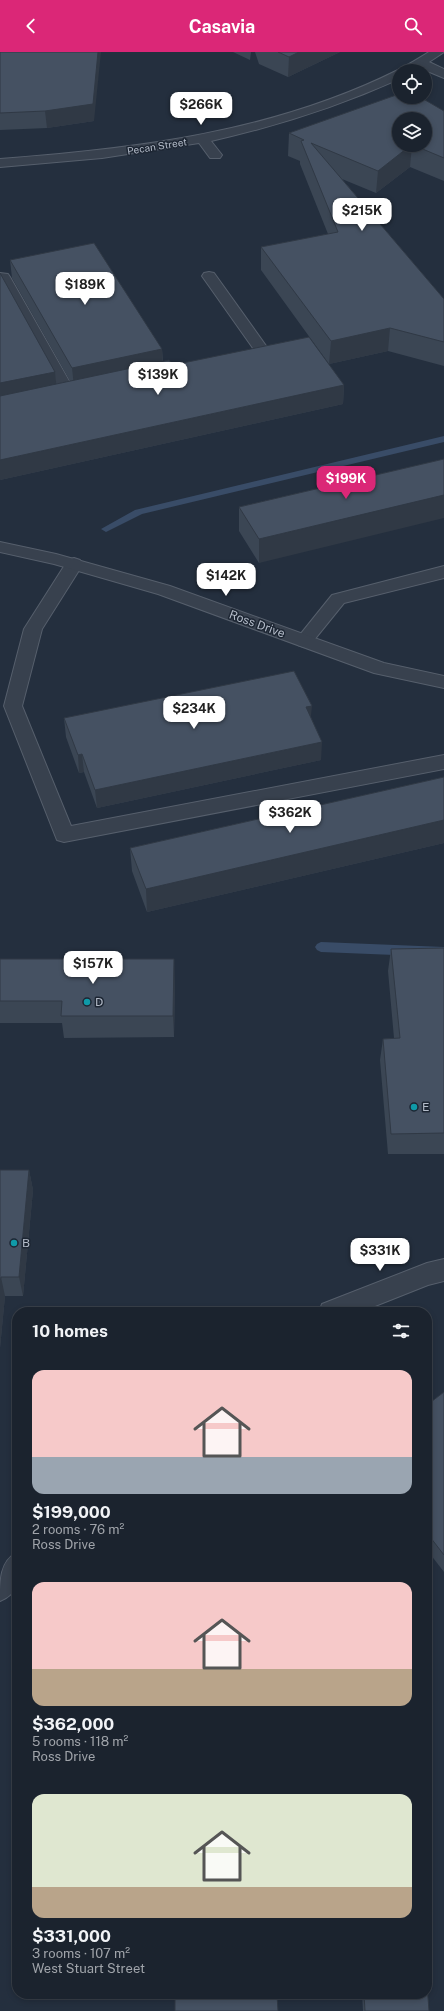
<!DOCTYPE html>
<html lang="en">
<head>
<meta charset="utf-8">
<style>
	:root { --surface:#1b232e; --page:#282f3a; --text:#f1f3f6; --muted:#a0a4aa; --line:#39404a; --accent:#db2777 }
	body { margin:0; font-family:"Public Sans",sans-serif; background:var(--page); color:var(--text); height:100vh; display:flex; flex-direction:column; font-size:15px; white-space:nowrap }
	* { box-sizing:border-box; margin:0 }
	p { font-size:13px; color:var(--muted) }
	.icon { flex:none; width:22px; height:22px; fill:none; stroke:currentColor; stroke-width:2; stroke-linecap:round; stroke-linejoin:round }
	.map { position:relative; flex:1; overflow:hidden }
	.details { position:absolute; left:12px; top:1255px; width:420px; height:692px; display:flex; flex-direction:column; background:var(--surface); border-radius:16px; box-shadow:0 2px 6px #0003,0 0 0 1px var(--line) }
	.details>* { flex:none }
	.controls { position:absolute; left:392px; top:12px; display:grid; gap:8px }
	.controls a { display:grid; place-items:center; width:40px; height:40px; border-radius:50%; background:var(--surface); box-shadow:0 2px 6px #0003,0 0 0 1px var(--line); font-size:20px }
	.price { position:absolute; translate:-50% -34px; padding:0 9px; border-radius:8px; background:#fff; color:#222; font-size:13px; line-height:26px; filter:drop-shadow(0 1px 2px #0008) }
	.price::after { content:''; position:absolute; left:50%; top:24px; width:12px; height:9px; margin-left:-6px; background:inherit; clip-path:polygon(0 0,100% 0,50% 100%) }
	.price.current { background:var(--accent); color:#fff }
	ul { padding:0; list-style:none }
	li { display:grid; align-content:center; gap:8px; height:212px; padding:0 20px }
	li span { display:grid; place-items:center; height:124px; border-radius:12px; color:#555 }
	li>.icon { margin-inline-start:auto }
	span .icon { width:72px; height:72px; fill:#fffc; stroke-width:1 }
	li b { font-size:17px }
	h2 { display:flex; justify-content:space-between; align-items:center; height:48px; padding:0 20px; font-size:17px }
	header { display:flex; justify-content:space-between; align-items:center; height:52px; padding:0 20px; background:var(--accent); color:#fff; font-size:18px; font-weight:700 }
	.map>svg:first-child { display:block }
</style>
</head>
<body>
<header><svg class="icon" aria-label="back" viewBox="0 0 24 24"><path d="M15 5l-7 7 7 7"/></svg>Casavia<svg class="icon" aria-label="search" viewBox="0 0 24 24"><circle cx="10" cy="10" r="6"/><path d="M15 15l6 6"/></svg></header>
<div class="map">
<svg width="444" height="1959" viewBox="0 0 444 1959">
	<rect width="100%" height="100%" fill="#242f3e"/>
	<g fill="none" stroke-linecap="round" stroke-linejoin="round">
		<path fill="#394c67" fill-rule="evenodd" d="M444 384V390L142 462 106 480 101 477 135 458Z
			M321 890 444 895V905L321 900 317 898 315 895 317 892Z"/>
		<g stroke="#565f6c" stroke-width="2">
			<path id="service" d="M209 220 214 221 269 298 272 301 269 304 242 311 237 309 234 306 237 303 255 299 202 224 204 221Z
				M0 221 8 222 10 225 77 343 75 346H63L61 343 0 233Z
				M74 506 80 508 83 512 42 577 22 654 71 774 444 703V717L64 790 57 788 4 654 24 577 68 508Z
				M444 514V526L344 551 310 593 304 595 298 593 295 589 332 543Z"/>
		</g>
		<g stroke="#565f6c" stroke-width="2">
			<path id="minor" d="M429 0H444L429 10 444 17V26L420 16 414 19H399V27C337 55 277 74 211 89L222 103 220 106H210L199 91 102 106 0 115V107C136 97 274 80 398 18 408 13 419 6 429 0Z
				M0 490 56 502 170 534 384 611 444 624V636L374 621 158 542 54 512 0 500Z
				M444 1207V1229L428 1233 360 1260H319L322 1252 427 1211Z
				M17 1500C17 1522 24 1539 0 1549 0 1527 0 1510 17 1500Z"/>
		</g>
		<use href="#service" fill="#38414e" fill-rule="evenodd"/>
		<use href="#minor" fill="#38414e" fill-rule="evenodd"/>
	</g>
	<path fill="#3b4654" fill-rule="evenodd" d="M0 0 94 69 47 76 0 78Z
		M233 0H251L250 8Z
		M255 0H340L288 25 259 12Z
		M444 59V129L410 115 376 141 342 127 444 247V314L388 299 329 312 261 218V195L328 182 300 112V109L288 104 289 81ZM399 67 425 93H399Z
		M10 208 162 297 163 309 173 313 344 333 343 352 0 428 55 320 56 332 70 329 12 226Z
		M444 407 259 511 239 479V455Z
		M311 665 321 708 97 756 84 720 79 721 66 685 64 666Z
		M444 725V791L147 860 132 819 130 796Z
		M444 896V1102H388L380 1008 383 987 394 986 388 919 391 897Z
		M0 907 175 930 174 985 64 986 62 971H0Z
		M0 1118H29L33 1138 23 1244H5L0 1296Z
		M444 1340V1520L427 1498V1353Z
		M362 1942H427L429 1959H363Z"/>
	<path fill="#303945" d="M98 0H101L94 69 47 76 45 59Z
		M299 0H340L288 25 289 5Z
		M411 93H412L410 115 376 141 378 119Z
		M390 276 388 299 329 312 331 289Z
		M162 297 163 316 74 335 72 316Z
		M55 320 57 339 0 350V331Z
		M344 333 343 352 0 428V408Z
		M444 443V466L259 511V487Z
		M312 654 310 672 306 655Z
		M322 690 321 708 97 756 95 738Z
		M82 702 84 720 79 721 78 703Z
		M444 768V791L147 860 146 837Z
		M174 907 175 930 174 985 173 964Z
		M29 1118 33 1138 23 1244 19 1225Z
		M1 1225 5 1244 0 1296V1230Z"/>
	<path fill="#455162" stroke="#303945" d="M0 0H98L93 52 45 59 0 61Z
		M278 0H299L289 5Z
		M399 42V45H420L444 59V106L413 93H425V67H399V93H411L378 119 311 91 444 247V290L390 276 331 289 261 195 338 180 301 89 304 88 289 81Z
		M94 191 162 297 72 316 10 208Z
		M0 221 55 320 0 331Z
		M309 285 344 333 0 408V344L169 308 173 313Z
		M444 407V443L259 487 239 455Z
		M294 619 312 654 306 655 322 690 95 738 82 702 78 703 64 666Z
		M444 725V768L146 837 130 796Z
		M444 896V1081L391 1082 383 987 400 986 391 897Z
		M0 907H174L173 964H61L62 949H0Z
		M0 1118H29L19 1225H1L0 1230Z
		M444 1340V1503L427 1481V1353Z
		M427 1932 429 1959H365L364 1942H427Z
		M175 1942H277L278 1959H175Z"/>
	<g fill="#0f9aa8" stroke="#1d2633" stroke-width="1.5">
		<circle cx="87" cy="950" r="4"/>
		<circle cx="414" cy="1055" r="4"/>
		<circle cx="14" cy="1191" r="4"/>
	</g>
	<g text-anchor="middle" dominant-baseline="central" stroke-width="3" stroke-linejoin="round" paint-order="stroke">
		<g font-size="10" fill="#b4bcc9" stroke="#1d2633">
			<text transform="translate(157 94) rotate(-9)">Pecan Street</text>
		</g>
		<g font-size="12" fill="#b4bcc9" stroke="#1d2633">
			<text transform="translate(257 572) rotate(20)">Ross Drive</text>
		</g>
		<g font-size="12" fill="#b4bcc9" stroke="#1d2633" text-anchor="start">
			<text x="95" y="950">D</text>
			<text x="422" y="1055">E</text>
			<text x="22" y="1191">B</text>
		</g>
	</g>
</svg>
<div class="controls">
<a><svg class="icon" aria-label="locate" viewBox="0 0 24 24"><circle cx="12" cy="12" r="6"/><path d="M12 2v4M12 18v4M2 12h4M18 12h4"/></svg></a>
<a><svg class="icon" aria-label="layers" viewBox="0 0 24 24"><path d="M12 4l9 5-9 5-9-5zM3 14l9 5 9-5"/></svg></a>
</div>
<b class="price" style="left:201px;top:74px">$266K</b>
<b class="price" style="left:362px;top:180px">$215K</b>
<b class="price" style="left:85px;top:254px">$189K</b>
<b class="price" style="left:158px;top:344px">$139K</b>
<b class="price current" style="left:346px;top:448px">$199K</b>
<b class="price" style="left:226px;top:545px">$142K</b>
<b class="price" style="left:194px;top:678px">$234K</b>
<b class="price" style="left:290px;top:782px">$362K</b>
<b class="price" style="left:93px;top:933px">$157K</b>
<b class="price" style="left:380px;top:1220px">$331K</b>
<section class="details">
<h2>10 homes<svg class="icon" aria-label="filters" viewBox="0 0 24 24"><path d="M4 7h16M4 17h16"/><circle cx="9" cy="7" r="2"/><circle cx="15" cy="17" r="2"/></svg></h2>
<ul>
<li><span style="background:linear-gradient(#f6c9c9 70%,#9aa5b1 0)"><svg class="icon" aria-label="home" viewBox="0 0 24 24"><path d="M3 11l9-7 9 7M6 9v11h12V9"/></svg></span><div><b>$199,000</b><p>2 rooms · 76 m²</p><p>Ross Drive</p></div></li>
<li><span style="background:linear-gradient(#f6c9c9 70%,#b9a48a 0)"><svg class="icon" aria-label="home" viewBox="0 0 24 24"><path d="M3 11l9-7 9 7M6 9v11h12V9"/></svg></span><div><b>$362,000</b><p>5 rooms · 118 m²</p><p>Ross Drive</p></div></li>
<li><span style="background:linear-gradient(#dfe7d0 75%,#b9a48a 0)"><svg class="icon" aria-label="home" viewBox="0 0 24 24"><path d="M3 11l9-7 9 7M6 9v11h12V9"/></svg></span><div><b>$331,000</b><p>3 rooms · 107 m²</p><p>West Stuart Street</p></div></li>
</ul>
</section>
</div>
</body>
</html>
